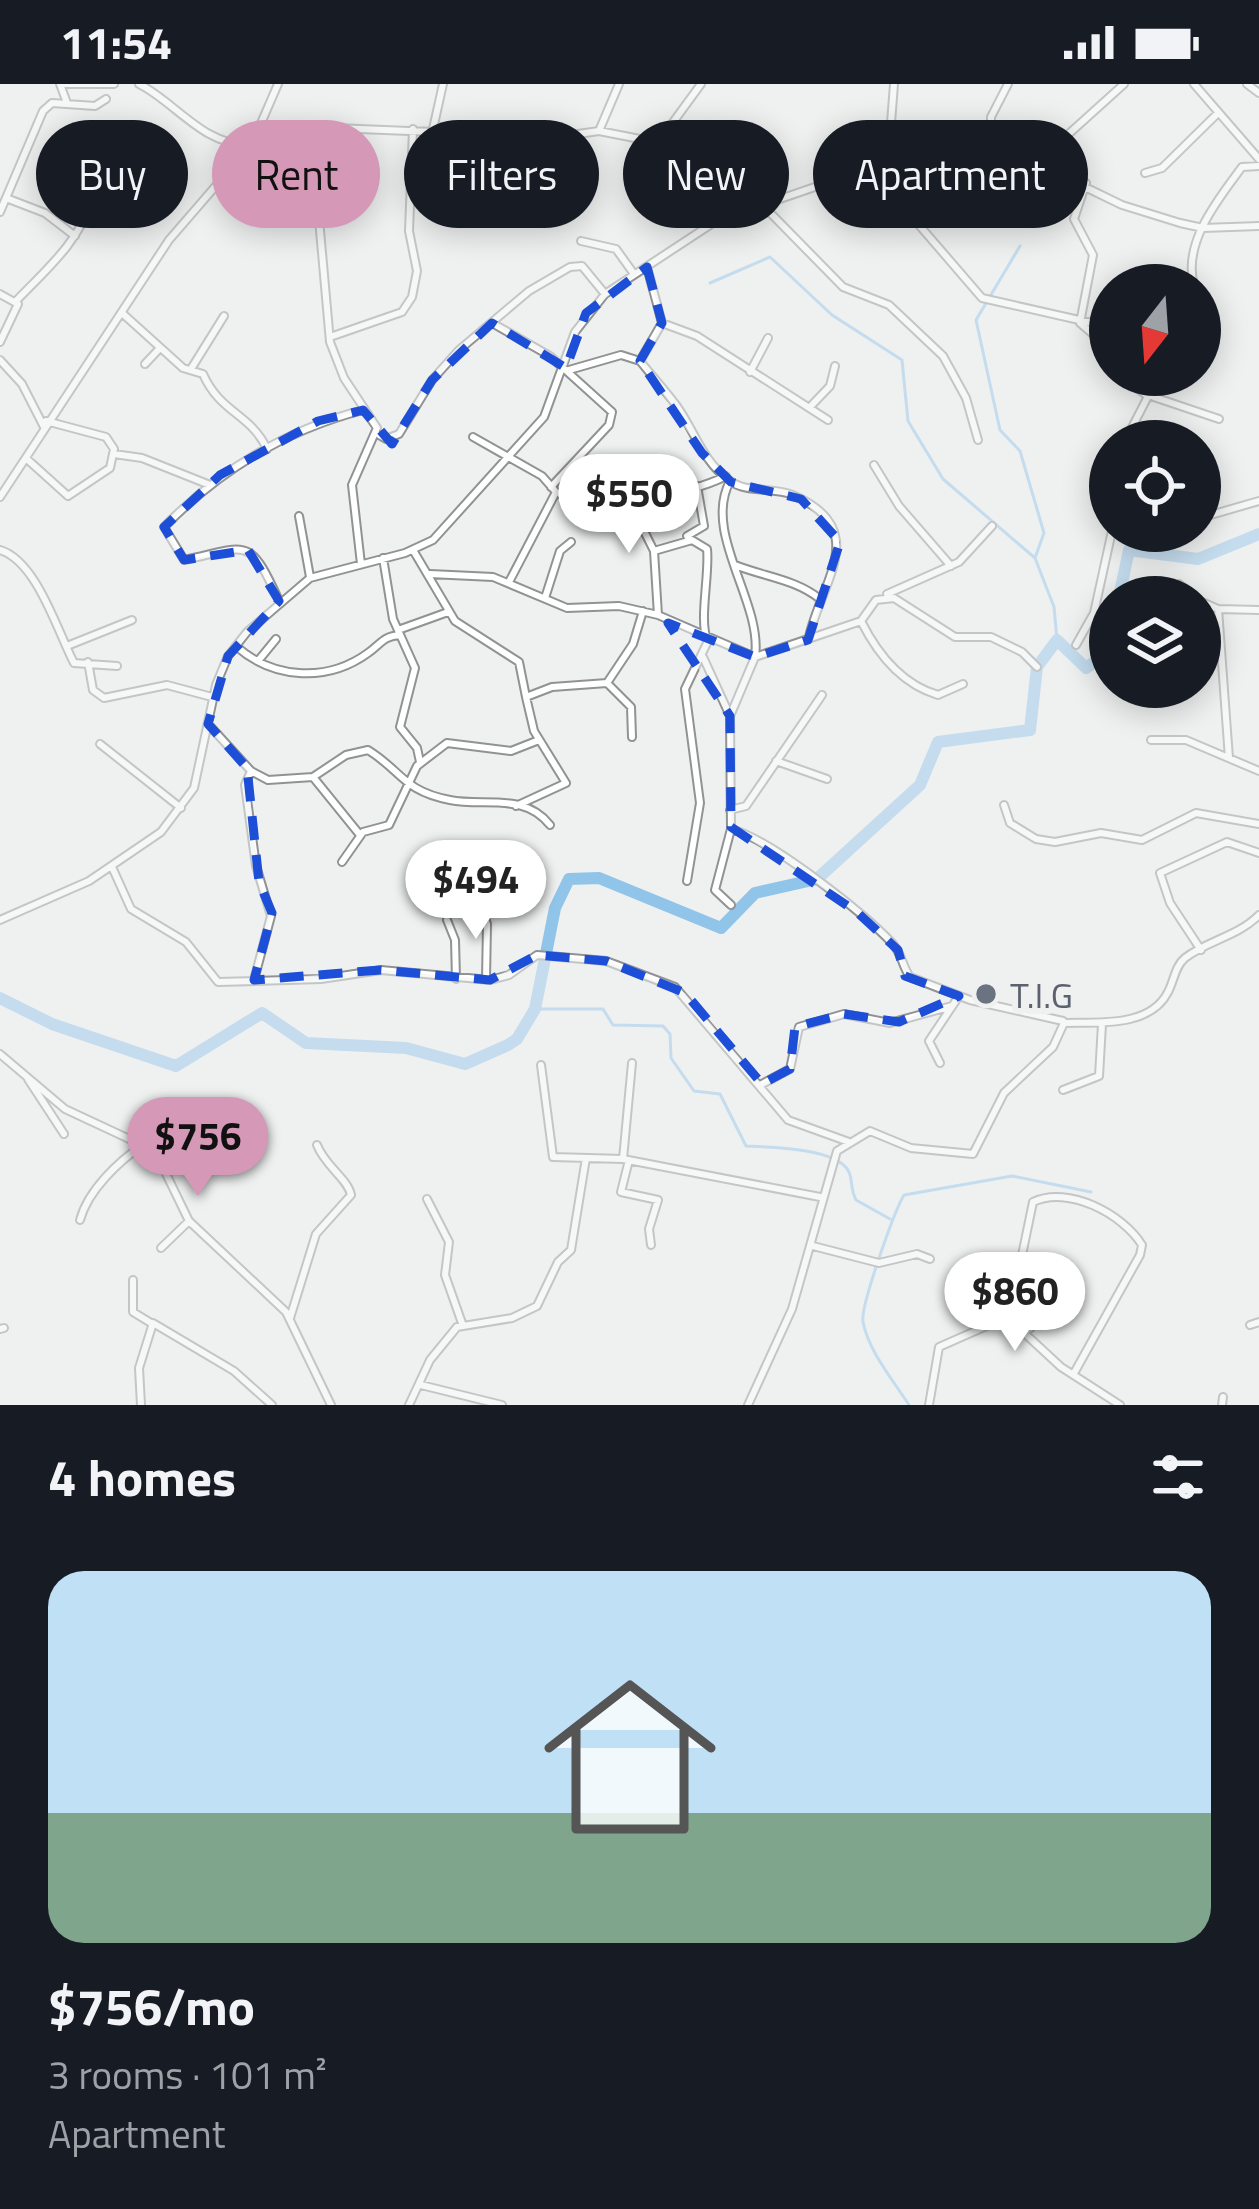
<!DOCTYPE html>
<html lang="en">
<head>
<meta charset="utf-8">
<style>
	:root { --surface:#171b24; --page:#20242c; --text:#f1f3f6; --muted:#9ea1a6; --accent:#d598b6 }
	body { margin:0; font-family:"Titillium Web",sans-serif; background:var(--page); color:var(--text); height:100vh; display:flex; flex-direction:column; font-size:45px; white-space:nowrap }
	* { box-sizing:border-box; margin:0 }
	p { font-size:39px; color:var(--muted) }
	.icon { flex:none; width:66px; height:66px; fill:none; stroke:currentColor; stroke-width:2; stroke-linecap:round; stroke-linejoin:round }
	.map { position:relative; height:1321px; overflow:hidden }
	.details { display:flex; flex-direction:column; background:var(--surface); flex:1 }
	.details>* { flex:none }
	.banner { position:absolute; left:36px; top:36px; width:1188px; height:108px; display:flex; gap:24px }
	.needle { width:78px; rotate:197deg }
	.fabs { position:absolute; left:1089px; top:180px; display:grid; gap:24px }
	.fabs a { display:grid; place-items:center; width:132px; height:132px; border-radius:50%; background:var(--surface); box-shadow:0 6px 30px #0003; font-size:60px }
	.price { position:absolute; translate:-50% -102px; padding:0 27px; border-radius:42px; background:#fff; color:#222; font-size:39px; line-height:78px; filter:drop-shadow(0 3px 6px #0008) }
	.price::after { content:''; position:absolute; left:50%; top:72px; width:36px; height:27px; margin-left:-18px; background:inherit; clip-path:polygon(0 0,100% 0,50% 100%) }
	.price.active { background:var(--accent); color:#111 }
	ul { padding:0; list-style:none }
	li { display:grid; align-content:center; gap:24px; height:636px; padding:0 48px }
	li span { display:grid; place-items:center; height:372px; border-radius:36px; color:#555 }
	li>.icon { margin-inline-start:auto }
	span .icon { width:216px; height:216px; fill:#fffc; stroke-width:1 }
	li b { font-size:51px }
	h2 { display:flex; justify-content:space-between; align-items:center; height:144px; padding:0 48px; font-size:51px }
	.tag { padding:0 42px; border-radius:54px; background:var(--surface); box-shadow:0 6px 30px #0003; font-size:42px; line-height:108px }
	.tag.active { background:var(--accent); color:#111 }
	.status { display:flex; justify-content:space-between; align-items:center; height:84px; padding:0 60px; background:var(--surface); direction:ltr }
	.status svg { height:33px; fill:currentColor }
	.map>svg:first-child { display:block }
</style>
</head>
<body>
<div class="status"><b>11:54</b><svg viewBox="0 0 49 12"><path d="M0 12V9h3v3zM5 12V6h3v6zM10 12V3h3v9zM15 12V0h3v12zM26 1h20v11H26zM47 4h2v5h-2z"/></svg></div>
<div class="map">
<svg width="1259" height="1321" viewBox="0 0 1259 1321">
	<rect width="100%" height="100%" fill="#eff0f0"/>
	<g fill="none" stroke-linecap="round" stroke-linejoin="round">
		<path stroke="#90c4e9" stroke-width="3" d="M1020 162 976 236 1000 346 1020 367 1044 449 1035 474
			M710 199 770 173 832 231 902 276 908 337 943 395 1035 474 1054 523 1057 556
			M535 925H603L613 941 663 942 670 950 671 974 694 1007 720 1010 746 1062C769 1063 838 1064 849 1088 853 1097 850 1105 856 1116L890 1135
			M909 1321C893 1296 869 1268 863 1238 860 1223 894 1128 904 1111L1012 1092 1091 1108"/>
		<path stroke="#90c4e9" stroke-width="12" d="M1119 513 1129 466 1198 475 1259 450
			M0 914 52 940 176 982 262 929 306 959 406 964 465 980 508 961 517 955 535 925 555 824 569 795 599 794 721 844 755 809 817 795 920 701 938 658 1030 646 1037 583 1057 556 1086 584 1107 569 1110 553"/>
		<g stroke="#919293" stroke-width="10">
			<path id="minor" d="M60 0 67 19
				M66 0H114
				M139 0C174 17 205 63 248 60 276 58 304 45 334 44L557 53 599 47 650 57 682 87 740 98 843 203 889 221 943 272 966 314 978 356
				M1194 0 1259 75
				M1247 0 1259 9
				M433 45 443 0
				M599 47 619 0
				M266 54 317 113 330 258 344 294 377 344 352 401 361 480
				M650 57 663 52 701 0
				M873 82 996 100 1056 89 1122 121 1180 139 1203 144 1259 142
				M897 87 907 127 982 214 1110 243
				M1145 89 1162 84 1218 29
				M729 96 735 61
				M989 99 991 33 1008 0
				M996 99 1042 74 1124 0
				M1086 99 1074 135 1093 171 1080 239 1108 263 1110 283
				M6 114 45 129 75 152
				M0 128 43 27 52 19 95 22 106 15
				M581 157 616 165 634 190
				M647 183 662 239 697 252 828 336
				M1194 201C1182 159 1219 114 1242 83L1259 82
				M0 210 18 220 0 258
				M16 217C46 186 80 157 92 115
				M122 229 183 284 203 290C220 329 251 330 267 365
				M492 239 550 272 612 328 609 341 551 403
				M330 253 402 228 412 213 417 187 409 147 413 45
				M0 276 22 300 44 343
				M640 277C652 292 665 306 676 321 695 347 702 377 730 397 746 409 774 403 793 411 872 445 821 498 809 553
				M145 280 160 264
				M191 285 224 232
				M569 286 621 271 640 277 662 239
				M750 288 768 254
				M1119 291 1145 310 1219 335
				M810 323 830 302 835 282
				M379 351 386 355 399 350 432 296 459 266 529 207 570 183 582 182 605 210
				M473 353 542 392 556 408 509 498
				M1125 357 1159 291
				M114 370 142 374 210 401
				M28 376 68 412 110 384 114 365 106 353 46 337
				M874 381 899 422 951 482
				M730 397C702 450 763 518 755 573L861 537C877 569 901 600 938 611L963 600
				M556 408C595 428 687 412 726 392
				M0 413 169 156 252 60 278 0
				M646 413 645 449 654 467 658 531
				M299 432 310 493
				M1200 434 1259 417
				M1112 449 1129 453 1157 447
				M687 452 704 442 697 402
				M0 466C37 477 58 549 74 579L117 582
				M413 466 455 537 519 578 526 613
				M654 467 692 456 707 465C710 490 698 539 708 557L685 605 700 719 687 797
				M383 474 393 535 415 584 400 643 417 664 420 678
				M735 481C765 493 795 495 820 515
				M430 490 493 493 567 524 619 522 658 531 755 573 730 632 731 745 715 806 731 821
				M887 510 959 478 992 442
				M1178 513 1179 500 1196 513
				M545 514 560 467 571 458
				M279 517C249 450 247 463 184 476L164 443C219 387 285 346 363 326
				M1200 517 1218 525 1259 526
				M1218 525 1229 674
				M861 537 876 516 894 514 955 553H991L1022 568 1037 583
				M398 546 448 528
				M1076 561 1094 529 1112 447
				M67 562 132 536
				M237 563C275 596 328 598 368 569 381 560 383 552 400 551
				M703 573 730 632
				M258 577 276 555
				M88 578 93 606 104 614 167 601 212 613
				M607 599 631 623 632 653
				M208 640 251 687 268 696 313 693 346 671 368 666C402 687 403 707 450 716 483 723 524 708 550 741
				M1151 656H1186L1259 687
				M100 660 181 724
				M776 677 827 695
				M251 687 245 701 256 782 271 832 254 896
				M313 693 360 751
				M1004 721 1010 739 1036 755 1055 758 1101 749 1142 756 1196 729 1259 740
				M516 722 566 699 534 647 526 613 552 603 607 599 633 560 643 527
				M730 726 746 722 822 611
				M731 745C770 755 864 829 893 860 902 870 902 882 910 893L970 916 1063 937
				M342 778 363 748 389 741 417 682 447 659 511 667 539 656
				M112 783 131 825 186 858 218 898 321 895 381 886 490 896 509 891 537 871 606 877 675 903 788 1036 849 1058
				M471 796 487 840 486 896
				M0 836 89 797 161 748 194 704 216 601 228 572 247 548 310 494 405 469 433 456 544 333 575 248 605 210 716 137 870 84 890 52 894 0
				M447 836 455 856 456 895
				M1201 866 1170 819 1160 789 1227 758 1259 769
				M0 970 65 1025 155 1067 189 1137 286 1228 331 1321
				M940 979 929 957 959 912
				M541 981 553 1073 623 1075 820 1113
				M28 995 64 1050
				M762 1000 790 985 799 943 844 930 890 939 952 922
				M1063 1006 1099 992 1102 940
				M140 1059 156 1040 204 1039
				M623 1075 632 979
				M629 1076 621 1108 658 1116 649 1145 651 1161
				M427 1115 449 1158 445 1191 463 1242
				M80 1136C88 1106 119 1077 144 1060
				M813 1162 879 1179 917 1170 930 1175
				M161 1164 189 1137
				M133 1196V1228L151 1239
				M290 1234 316 1150 351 1111C348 1095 325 1082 317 1061
				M1009 1234 1033 1118C1068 1101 1123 1130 1142 1161L1140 1171 1073 1291
				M1250 1241 1259 1238
				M0 1245 4 1244
				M1025 1249 1043 1232 1060 1234 1078 1213
				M421 1301 502 1321
				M141 1321 139 1284 153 1239 234 1287 272 1321
				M409 1321 430 1276 457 1243 512 1234 537 1222 558 1178 571 1166 586 1074
				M748 1321 792 1225 837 1067 870 1047 911 1064 973 1070 1004 1009 1053 963 1064 939C1097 938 1150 944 1168 908 1174 897 1175 882 1185 874 1208 856 1237 853 1259 831
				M929 1321 939 1263 1007 1233 1061 1283 1120 1321
				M1222 1321 1223 1313"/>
		</g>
		<use href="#minor" stroke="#fff" stroke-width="6"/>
	</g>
	<path d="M0 0H1259V1321H0ZM647 183 662 239 640 277 702 369 731 398 801 415 840 458 808 556 755 573 668 539 730 632 731 743 858 829 898 866 905 892 959 912 899 938 844 930 795 943 790 985 762 1000 685 909 606 877 537 871 490 896 381 886 254 896 272 829 259 798 247 684 208 640 228 572 279 517 248 466 184 476 164 443 220 391 318 337 363 326 392 360 432 296 492 239 566 284 586 229Z" fill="#eff0f0" fill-opacity=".55" fill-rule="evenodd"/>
	<path fill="none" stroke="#1d4ed8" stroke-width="9" stroke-dasharray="24 15" stroke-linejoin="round" d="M647 183 662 239 640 277 702 369 731 398 801 415 840 458 808 556 755 573 668 539 730 632 731 743 858 829 898 866 905 892 959 912 899 938 844 930 795 943 790 985 762 1000 685 909 606 877 537 871 490 896 381 886 254 896 272 829 259 798 247 684 208 640 228 572 279 517 248 466 184 476 164 443 220 391 318 337 363 326 392 360 432 296 492 239 566 284 586 229Z"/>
	<circle fill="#6b7280" stroke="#eff0f0" stroke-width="4.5" cx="986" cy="910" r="12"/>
	<g text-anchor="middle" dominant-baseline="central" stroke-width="12" stroke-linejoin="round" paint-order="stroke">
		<g font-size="36" fill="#5b616d" stroke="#eff0f0" text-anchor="start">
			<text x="1010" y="910">T.I.G</text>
		</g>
	</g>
</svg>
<div class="fabs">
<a><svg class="needle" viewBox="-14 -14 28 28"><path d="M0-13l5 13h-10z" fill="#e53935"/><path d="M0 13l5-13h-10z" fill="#9ea1a6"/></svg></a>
<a><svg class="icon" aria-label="locate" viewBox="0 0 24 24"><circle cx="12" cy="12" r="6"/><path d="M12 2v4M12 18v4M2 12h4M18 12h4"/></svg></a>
<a><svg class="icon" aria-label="layers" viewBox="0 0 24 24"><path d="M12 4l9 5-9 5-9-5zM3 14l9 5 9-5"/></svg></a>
</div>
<b class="price" style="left:629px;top:472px">$550</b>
<b class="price" style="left:476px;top:858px">$494</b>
<b class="price active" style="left:198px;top:1115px">$756</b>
<b class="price" style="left:1015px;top:1270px">$860</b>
<div class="banner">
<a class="tag">Buy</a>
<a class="tag active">Rent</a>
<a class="tag">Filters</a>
<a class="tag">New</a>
<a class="tag">Apartment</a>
</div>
</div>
<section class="details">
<h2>4 homes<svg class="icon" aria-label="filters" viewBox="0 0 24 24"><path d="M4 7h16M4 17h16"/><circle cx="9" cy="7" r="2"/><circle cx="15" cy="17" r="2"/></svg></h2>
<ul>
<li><span style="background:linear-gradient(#bfe0f5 65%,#7fa58c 0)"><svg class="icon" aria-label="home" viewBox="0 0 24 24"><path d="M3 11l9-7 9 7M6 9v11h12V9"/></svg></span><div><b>$756/mo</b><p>3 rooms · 101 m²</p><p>Apartment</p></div></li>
</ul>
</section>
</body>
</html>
